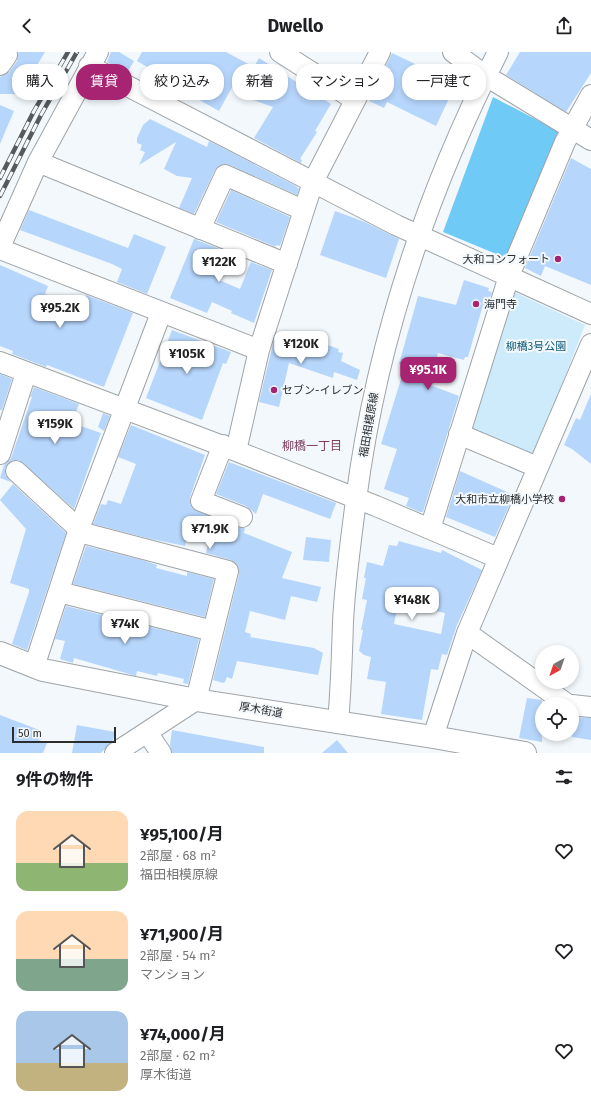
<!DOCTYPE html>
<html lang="ja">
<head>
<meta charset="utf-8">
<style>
	:root { --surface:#fff; --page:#f2f2f2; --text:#202124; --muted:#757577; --accent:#a62472 }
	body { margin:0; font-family:"Fira Sans","Noto Sans JP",sans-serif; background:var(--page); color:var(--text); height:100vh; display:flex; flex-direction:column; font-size:15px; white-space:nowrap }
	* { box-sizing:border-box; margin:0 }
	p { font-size:13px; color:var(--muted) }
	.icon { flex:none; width:22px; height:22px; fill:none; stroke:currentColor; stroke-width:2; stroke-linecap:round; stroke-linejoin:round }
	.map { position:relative; height:701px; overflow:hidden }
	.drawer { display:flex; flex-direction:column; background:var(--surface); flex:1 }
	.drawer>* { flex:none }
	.guide { position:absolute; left:12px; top:12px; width:567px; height:36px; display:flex; gap:8px }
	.needle { width:26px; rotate:220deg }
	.tools { position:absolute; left:535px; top:593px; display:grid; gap:8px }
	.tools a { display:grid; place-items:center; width:44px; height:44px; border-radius:50%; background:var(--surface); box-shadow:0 2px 6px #0003; font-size:20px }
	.scale { position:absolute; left:12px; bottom:10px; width:104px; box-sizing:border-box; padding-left:4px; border:2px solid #2b2d2f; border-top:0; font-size:11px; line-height:14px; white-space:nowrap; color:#2b2d2f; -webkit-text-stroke:3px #f2f8fc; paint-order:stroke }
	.price { position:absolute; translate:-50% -34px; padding:0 9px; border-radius:8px; background:#fff; color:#222; font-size:13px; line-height:26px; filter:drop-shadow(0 1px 2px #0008) }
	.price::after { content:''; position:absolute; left:50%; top:24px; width:12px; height:9px; margin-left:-6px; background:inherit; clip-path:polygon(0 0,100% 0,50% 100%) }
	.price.on { background:var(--accent); color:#fff }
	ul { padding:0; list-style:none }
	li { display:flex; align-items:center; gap:12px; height:100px; padding:0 16px }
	li span { display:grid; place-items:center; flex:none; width:112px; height:80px; border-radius:12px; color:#555 }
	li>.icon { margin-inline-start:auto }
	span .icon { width:48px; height:48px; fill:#fffc; stroke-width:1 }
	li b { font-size:17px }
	h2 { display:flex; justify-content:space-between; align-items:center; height:48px; padding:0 16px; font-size:17px }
	.tag { padding:0 14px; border-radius:16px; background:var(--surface); box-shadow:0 2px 6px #0003; font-size:14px; line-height:36px }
	.tag.on { background:var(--accent); color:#fff }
	header { display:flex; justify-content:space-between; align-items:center; height:52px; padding:0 16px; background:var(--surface); font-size:18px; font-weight:700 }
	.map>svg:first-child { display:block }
</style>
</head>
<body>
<header><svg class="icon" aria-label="back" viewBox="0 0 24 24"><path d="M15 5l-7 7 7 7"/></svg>Dwello<svg class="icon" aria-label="share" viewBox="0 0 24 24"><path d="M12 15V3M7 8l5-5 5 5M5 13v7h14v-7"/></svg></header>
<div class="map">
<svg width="591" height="701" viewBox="0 0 591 701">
	<rect width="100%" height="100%" fill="#f2f8fc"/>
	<path fill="#ceebfb" d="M512 239 585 273 533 407 470 379Z"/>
	<path fill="#6fcaf5" d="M493 45 560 80 506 206 443 180Z"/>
	<path fill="#b7d6fc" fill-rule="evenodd" d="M18 0H45L27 30 26 42H0V25L9 20 17 9Z
		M111 0H119L134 9 127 21 107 10Z
		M142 0H226L254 15 259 6 331 52 315 79 317 80 300 107 302 108 301 111 254 86 273 55 253 48 256 43 235 30 219 59 185 40 188 35 164 21 162 24 137 9Z
		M520 0H591V21L566 60 506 23Z
		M392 1 449 28 453 38 436 74 387 50 384 56 369 49Z
		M0 53 14 59 0 92Z
		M150 67 207 95 209 89 296 134 299 137 297 143 230 113 224 112 215 118 194 162 179 156 192 126 177 124 164 117 176 90 139 113 145 100 140 98 142 93 137 91V86L143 73Z
		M571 106 591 117V233L545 214 541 224 525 216Z
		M231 138 290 165 280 194 276 193V195L216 170Z
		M29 158 128 196 134 182 166 195 147 242 117 230 122 217 112 212 20 178Z
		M335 159 365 170 399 187 386 226 320 203Z
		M194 187 230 201 219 228 240 237 251 210 272 218 254 271 231 261 232 259 212 250 207 261 170 246Z
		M0 213 48 234 45 242 81 256 86 243 133 261 104 335 47 313 46 315 12 302 13 299 0 294Z
		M464 228 489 236 488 239 492 240 487 254 483 253 468 305H465L464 308 438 301 430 333 459 344 423 460H420L406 454 409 446 384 437 397 397 381 392 405 314 399 312 418 244 456 253Z
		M172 278 231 300 226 312 223 311 202 368 146 346Z
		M304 285 339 297 338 300 343 301 341 309 360 318 357 328 334 320 333 326 289 311 279 355 259 350 274 287 295 293 298 286 303 288Z
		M0 322 12 327 2 358H0Z
		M34 335 79 352 72 371 101 381 74 457 19 408H12L5 416V423L11 430 0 426 4 413 11 406 32 345H30Z
		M591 342V412L572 397 564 393 576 366 580 368Z
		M103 361 110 364 104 379 98 375Z
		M131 373 205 403 190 445V451L192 456 238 476H245L244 481 292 500 282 526 321 535 317 550 291 544 285 568 250 559 245 580 251 582 250 585 314 596 323 601 318 623 237 609 232 627 227 625 225 630 223 631 213 628 239 522 236 511 231 508 206 501 211 480 190 472 185 494 151 487 93 472 101 452 106 453 108 448 121 452 136 412 118 405Z
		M229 410 336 451 330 467 263 442 256 462 246 454 216 442Z
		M460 419 514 443 495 485 446 465Z
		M13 432 66 481 27 598 12 592 29 540V537L10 531 26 477 0 448Z
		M306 485 331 488 329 510 303 508Z
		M399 489 441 501 442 498 482 518 457 573 447 603 442 602 438 618 431 617 422 668 381 662 386 630 367 627 371 605 364 603 359 599 363 578H361L367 548 362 547 366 526H364L367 510 383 514 389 493 397 494ZM398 551 445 561 441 582 394 572Z
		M86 494 142 508 157 513 156 516 187 524V520L214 527 205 565 73 532Z
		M66 554 199 587 188 632 183 631 184 627 158 621 157 624 137 619 136 624 74 606 73 611 60 607 65 589 55 587Z
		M527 646 542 648V690L519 686Z
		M0 663 42 679 39 688 47 691 43 701H0Z
		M572 665 591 666V688L572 685Z
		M77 673 115 680 113 688 101 701H72Z
		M172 678 264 695V701H172L170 693Z
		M337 688 348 701H322Z"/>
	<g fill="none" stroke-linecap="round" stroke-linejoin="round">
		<g stroke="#9fa4a8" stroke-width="22">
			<path id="minor" d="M280 0 355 48
				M453 0 486 24 591 88
				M0 13 7 3
				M89 14 396 173 591 262
				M38 110 287 212
				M200 177 225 123 303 158
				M0 195 38 110 98 0
				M0 197 259 298
				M0 310 236 399 376 454 498 506
				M459 382 537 415
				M223 393 201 449 242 465
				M236 399 259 298 313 130 380 0
				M0 402 26 321
				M16 419 83 481 228 519 196 648 115 701
				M430 477 509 224 565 90 591 43
				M59 540 213 579
				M467 581 567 652
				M34 615 79 477 161 261
				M572 653 591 655
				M338 671C341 637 342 604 343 570 345 529 351 488 356 448 376 292 427 140 498 0
				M147 680 161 701
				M433 685 467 581 591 292"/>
		</g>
		<g stroke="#9fa4a8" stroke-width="24">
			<path id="major" d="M0 601 43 618 196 648 433 685 525 701"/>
		</g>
		<use href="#minor" stroke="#fff" stroke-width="20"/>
		<use href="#major" stroke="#fff" stroke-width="22"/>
		<g stroke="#575a5c" stroke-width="4.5">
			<path id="rail" d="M0 126 34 59 68 0
				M0 144 41 63 77 0"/>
		</g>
		<use href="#rail" stroke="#f2f8fc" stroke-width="3" stroke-dasharray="9" stroke-linecap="butt"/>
	</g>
	<g fill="#a62472" stroke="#f2f8fc" stroke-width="1.5">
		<circle cx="558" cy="207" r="4"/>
		<circle cx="476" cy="252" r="4"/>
		<circle cx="274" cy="338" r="4"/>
		<circle cx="562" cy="447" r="4"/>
	</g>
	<g text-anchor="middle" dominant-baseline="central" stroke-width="4" stroke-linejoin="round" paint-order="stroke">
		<g font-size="11" fill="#2b2d2f" stroke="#f2f8fc" text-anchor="end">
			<text x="550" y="207">大和コンフォート</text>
			<text x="484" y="252" text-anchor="start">海門寺</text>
			<text x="282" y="338" text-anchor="start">セブン-イレブン</text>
			<text x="554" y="447">大和市立柳橋小学校</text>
		</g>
		<g font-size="11" fill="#105976" stroke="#f2f8fc">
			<text x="536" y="294">柳橋3号公園</text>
		</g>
		<g font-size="11" fill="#2b2d2f" stroke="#f2f8fc">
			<text transform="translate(369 373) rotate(-80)">福田相模原線</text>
			<text transform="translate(261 658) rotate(10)">厚木街道</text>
		</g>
		<g font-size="12" fill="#7d3c5e" stroke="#f2f8fc">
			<text x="312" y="394">柳橋一丁目</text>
		</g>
	</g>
</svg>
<div class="tools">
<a><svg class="needle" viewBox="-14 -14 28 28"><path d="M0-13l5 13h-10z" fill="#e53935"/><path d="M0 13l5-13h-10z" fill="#757577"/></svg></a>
<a><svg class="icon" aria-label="locate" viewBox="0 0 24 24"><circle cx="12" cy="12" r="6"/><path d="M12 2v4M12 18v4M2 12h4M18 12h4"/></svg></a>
</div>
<div class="scale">50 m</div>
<b class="price" style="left:219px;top:231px">¥122K</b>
<b class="price" style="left:60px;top:277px">¥95.2K</b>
<b class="price" style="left:301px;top:313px">¥120K</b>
<b class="price" style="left:187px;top:323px">¥105K</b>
<b class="price on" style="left:428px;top:339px">¥95.1K</b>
<b class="price" style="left:55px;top:393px">¥159K</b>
<b class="price" style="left:210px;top:498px">¥71.9K</b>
<b class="price" style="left:412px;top:569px">¥148K</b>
<b class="price" style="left:125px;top:593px">¥74K</b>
<div class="guide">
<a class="tag">購入</a>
<a class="tag on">賃貸</a>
<a class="tag">絞り込み</a>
<a class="tag">新着</a>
<a class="tag">マンション</a>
<a class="tag">一戸建て</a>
</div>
</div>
<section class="drawer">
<h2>9件の物件<svg class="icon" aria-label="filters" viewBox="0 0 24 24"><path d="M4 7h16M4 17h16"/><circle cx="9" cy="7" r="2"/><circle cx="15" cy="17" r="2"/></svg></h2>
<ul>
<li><span style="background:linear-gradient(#ffd9b3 65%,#8fb573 0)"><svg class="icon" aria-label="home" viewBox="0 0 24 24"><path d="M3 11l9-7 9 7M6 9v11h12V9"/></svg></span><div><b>¥95,100/月</b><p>2部屋 · 68 m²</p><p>福田相模原線</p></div><svg class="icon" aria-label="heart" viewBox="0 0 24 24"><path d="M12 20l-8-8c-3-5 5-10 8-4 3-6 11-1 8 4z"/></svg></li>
<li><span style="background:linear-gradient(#ffd9b3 60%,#7fa58c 0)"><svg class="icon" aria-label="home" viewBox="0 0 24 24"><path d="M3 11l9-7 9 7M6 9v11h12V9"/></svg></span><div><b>¥71,900/月</b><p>2部屋 · 54 m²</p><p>マンション</p></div><svg class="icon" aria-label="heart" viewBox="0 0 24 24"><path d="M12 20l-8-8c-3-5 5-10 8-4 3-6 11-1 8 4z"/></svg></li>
<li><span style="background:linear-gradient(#a9c7e8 65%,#c2b280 0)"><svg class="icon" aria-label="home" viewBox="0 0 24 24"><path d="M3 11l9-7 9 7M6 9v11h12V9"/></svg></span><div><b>¥74,000/月</b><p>2部屋 · 62 m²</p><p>厚木街道</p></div><svg class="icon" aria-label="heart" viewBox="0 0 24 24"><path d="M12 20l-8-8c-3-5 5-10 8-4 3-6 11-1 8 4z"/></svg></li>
</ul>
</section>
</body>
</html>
